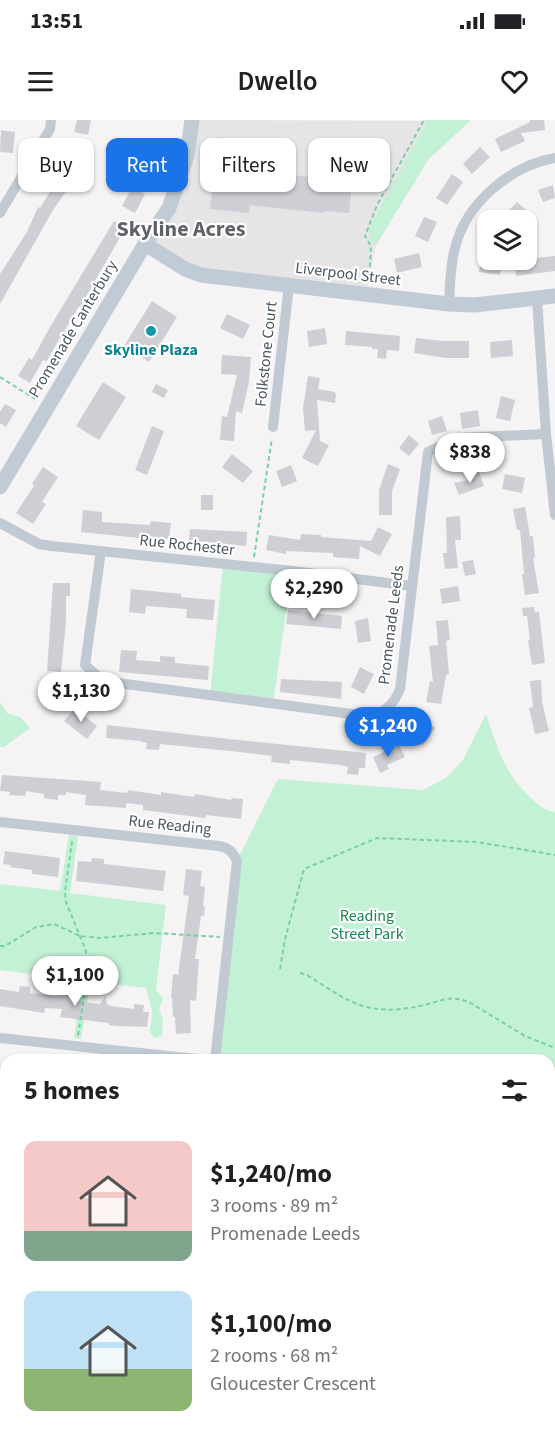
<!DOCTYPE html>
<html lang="en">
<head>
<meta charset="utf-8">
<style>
	:root { --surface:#fff; --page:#f2f2f2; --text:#202124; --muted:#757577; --accent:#1a73e8 }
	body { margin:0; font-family:"Source Sans 3",sans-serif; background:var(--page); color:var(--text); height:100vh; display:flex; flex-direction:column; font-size:22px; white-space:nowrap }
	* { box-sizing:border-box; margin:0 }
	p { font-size:20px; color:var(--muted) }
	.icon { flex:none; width:33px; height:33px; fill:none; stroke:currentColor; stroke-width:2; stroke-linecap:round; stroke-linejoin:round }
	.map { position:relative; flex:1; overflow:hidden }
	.panel { position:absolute; left:0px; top:934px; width:555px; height:386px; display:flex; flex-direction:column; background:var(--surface); border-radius:18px 18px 0 0; box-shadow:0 2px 4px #0004 }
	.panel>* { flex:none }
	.guide { position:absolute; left:18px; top:18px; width:519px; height:54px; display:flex; gap:12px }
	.fabs { position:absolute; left:477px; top:90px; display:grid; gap:12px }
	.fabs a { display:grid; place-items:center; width:60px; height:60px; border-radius:12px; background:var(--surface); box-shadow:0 2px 4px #0004; font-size:30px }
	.price { position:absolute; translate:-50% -51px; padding:0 14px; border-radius:21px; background:#fff; color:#222; font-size:20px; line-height:39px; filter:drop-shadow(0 2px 3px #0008) }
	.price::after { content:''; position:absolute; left:50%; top:36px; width:18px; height:14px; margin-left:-9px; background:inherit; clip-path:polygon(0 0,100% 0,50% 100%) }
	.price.selected { background:var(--accent); color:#fff }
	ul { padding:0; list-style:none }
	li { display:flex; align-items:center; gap:18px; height:150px; padding:0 24px }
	li span { display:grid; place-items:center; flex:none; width:168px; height:120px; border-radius:12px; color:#555 }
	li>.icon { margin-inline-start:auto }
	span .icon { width:72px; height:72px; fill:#fffc; stroke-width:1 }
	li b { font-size:26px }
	h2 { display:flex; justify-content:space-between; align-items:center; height:72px; padding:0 24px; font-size:26px }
	.pill { padding:0 21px; border-radius:12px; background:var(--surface); box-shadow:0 2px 4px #0004; font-size:21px; line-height:54px }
	.pill.selected { background:var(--accent); color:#fff }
	.status { display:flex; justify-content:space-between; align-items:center; height:42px; padding:0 30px; background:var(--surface); direction:ltr }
	.status svg { height:16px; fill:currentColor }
	header { display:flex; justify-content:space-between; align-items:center; height:78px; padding:0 24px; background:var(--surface); font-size:27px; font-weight:600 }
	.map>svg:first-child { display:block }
</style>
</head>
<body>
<div class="status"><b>13:51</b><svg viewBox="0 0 49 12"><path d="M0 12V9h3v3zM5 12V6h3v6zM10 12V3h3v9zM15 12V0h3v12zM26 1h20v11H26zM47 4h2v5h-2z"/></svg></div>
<header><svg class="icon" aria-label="menu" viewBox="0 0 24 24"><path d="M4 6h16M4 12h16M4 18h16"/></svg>Dwello<svg class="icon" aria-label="heart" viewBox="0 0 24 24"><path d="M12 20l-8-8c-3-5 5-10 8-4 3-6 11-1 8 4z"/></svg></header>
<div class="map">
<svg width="555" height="1319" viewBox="0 0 555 1319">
	<rect width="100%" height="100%" fill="#f5f3f3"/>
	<path fill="#e6e4e5" d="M188 0 428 1V40L376 125 366 175 201 155 145 124 169 88Z"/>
	<path fill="#c3f1d5" d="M424 0H471L428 40 376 125 370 118 369 109 427 2Z
		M223 444 292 451 273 584 210 575Z
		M0 582 7 593 20 597 30 608 4 627H0Z
		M486 594C497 626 505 656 532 679 540 686 544 690 555 692V1191L549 1192V940H215L237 741 278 659 423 670 446 658 463 640Z
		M69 715 78 716 70 773 166 785 156 869 163 879 159 889 163 899 162 916 154 918 150 912 152 891 146 868 91 862 81 919 74 918 82 861 0 850V764L60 771Z"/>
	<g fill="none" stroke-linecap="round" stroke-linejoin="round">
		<path stroke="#90daee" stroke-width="3" d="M549 1192 555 1191
			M549 1284 555 1283
			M48 1319 66 1314
			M333 1319 353 1314"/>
	</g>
	<path fill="#cdcfd5" d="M77 0H91L88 15 74 12Z
		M530 0H544L545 10 521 13 525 21 501 32 495 19 530 2Z
		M1 10 15 12 13 33 0 32Z
		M218 17 256 21 254 34 290 38 289 43H295L293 55 328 59 327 63 352 65 349 93 324 91V93L250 85 249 93 210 89Z
		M145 25 160 29 154 52 139 48Z
		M73 27 83 32 75 51 65 46Z
		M480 27 490 37 472 54 463 44Z
		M452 54 463 62 447 85 436 78Z
		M56 62 67 70 53 90 0 184V154L27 112 38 87 40 88Z
		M553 65 555 78 543 82 538 70Z
		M132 67 145 74 135 93 122 86Z
		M517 82 527 91 518 100 501 99Z
		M424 97 437 102 428 122 415 116Z
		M114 101 126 107 80 187 79 186 46 242 43 240 30 263 18 256 29 238 32 240 50 207Z
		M419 133 422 147 397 153 394 139Z
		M555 136V151L516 156 514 140Z
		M481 139 502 142 500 155 479 152Z
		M152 181 177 197 149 242 124 226Z
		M227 194 250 205 243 219 220 208Z
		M325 208 327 224 309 227 307 211Z
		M346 211 400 216 399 231 387 230 386 239 377 238 378 229H372V227L345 225Z
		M416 218 443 221H469V238H446L414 233Z
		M512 220 513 236 491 238 490 222Z
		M222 235 251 237 249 262 242 293 236 291 234 321 220 320 222 296 227 297 237 255 221 254Z
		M308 256 320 258 318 269 335 272 336 276 335 283 317 280 320 321 329 325 318 346 302 338 316 310 305 311 303 288Z
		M103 262 126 277 99 320 76 306Z
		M156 264 168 270 164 278 152 272Z
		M501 276 515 280 510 301 496 298Z
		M5 284 16 290 6 307 0 303V292Z
		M478 290 480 306 462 309 460 293Z
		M442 296 447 311 432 315 428 301Z
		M152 306 164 311 147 355 135 350Z
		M409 315 419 324 409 336 399 328Z
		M232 334 253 351 243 363 222 347Z
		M388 344 400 349 392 371V395H379V370Z
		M291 345 297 361 282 367 276 351Z
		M43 347 58 357 42 382 46 384 33 404 16 393 34 366 32 364Z
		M479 352 484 366 459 375 454 363 469 360V356Z
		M505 354 525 358 522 373 502 369Z
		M201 375H213V390H201Z
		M525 387 530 416H533L535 438H533L539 473 525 475 522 455 524 454 520 410H517L513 389Z
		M83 390 102 392V402L150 405 151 401 171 403 169 419 139 416V418L81 412Z
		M460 396 461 420H455L458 448 445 449 443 433H447L446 397Z
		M378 407 392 414 380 436 360 426 359 439 333 437V433L286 431V434L266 430 269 415 300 420 301 414 321 415V417L371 421Z
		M190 409 247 412 246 426 189 420Z
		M473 440 476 454 465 456 462 442Z
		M53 463H70V476H66V502L61 552 47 551Z
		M458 466 460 481 442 484 440 469Z
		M131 469 181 474V477L215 480 213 500 186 498 187 489 146 486 145 494 129 492Z
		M534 487 535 492H539L545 543 532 545 528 520H530L527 496H523L522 488Z
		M288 490 342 496 341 509 286 504Z
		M368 498 371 521 358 523 355 501Z
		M448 500 450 520 446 521 449 554 446 555 441 584 426 582 430 561 433 562 429 526 438 525 436 501Z
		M121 530 137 531 136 540 160 542V536L175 537V543L209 546 208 560 119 552Z
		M360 547 374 554 364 574 351 567Z
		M281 559 342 562 341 579 280 572Z
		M541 560 542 582 549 611 535 614 529 588 533 587 530 561Z
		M61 561 69 576 56 583 48 567Z
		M75 588 97 606 87 619 64 601Z
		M423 599 435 608 423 625 411 616Z
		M107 605 229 619 366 633 365 648H359L358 655 347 654 348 647 340 645 290 640V644L271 642 272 636 240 632 160 624 159 630 146 629 147 623 141 622V621L106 618Z
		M399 625 405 637 387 645 389 649 380 653 373 637Z
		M2 655 101 662 100 670 127 673 128 670 161 675V672L194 677 195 674 231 680 232 678 243 679 241 699 206 695 205 698 143 690V685L126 683V688L85 685 86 675 66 672V675H58V680L44 678V674L26 671 25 676 9 675 10 672 0 671Z
		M5 731 60 738 58 757 32 754V750L10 747 11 745 3 744Z
		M92 738 104 739V744L166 751 163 771 76 761 78 741 91 742Z
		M186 749 202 751 200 766 205 767 203 786H205L204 796H201L195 839H199L196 881 190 880 191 913 176 914 175 897H173L172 878H171L173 854 178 855 189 776 183 775Z
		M20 866 30 867V873L57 876 58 868 78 870 77 881 100 884 105 876 107 884 111 886 134 889V884L144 885 143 892H149L147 907 118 906 109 905V903L60 897 62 889 45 888 44 893 0 886V869L19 872Z"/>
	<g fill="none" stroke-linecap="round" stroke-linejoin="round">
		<g stroke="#7690ad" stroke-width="22">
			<path id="highway" d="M549 1222 555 1220
				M549 1247 555 1246
				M549 1267 555 1266
				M139 1319 160 1314
				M245 1319 268 1314"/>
		</g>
		<path stroke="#7ad0a6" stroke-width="2" stroke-dasharray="4.5 3" stroke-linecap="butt" d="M369 162 371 126 365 116 377 85 424 0
			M0 257 35 279
			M254 437 272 318
			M72 721 65 772 66 782 86 831 87 857 78 916
			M0 826H5L36 807 54 804 80 816 100 818 154 813 220 817
			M280 849 285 819 304 749 377 718 477 722 555 735
			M300 853 307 855C350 882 366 897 420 886 441 882 447 874 469 882L525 916 555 928
			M0 1280 6 1279"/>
		<path stroke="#c1cad2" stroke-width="10" d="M0 93 50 9 51 0
			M537 179 546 314 555 395
			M449 184C450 166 450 146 455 128 466 83 510 46 555 38
			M273 307 289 165
			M0 403 39 424 52 426 292 451 412 466
			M101 431 85 545 103 561 374 597C387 589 394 584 400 569L428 332 457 318 546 314
			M0 702 219 726C229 728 233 732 237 741L215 940
			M0 918 206 940
			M0 1068 6 1069"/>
		<path stroke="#c1cbd6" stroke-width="15" d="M145 124 185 149 201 155 449 184 475 185 555 176
			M0 367 145 124 169 88 187 36 192 0"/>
		<use href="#highway" stroke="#8ba5c1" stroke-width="20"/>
	</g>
	<circle fill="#0f9aa8" stroke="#fff" stroke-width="2" cx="151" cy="211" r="6"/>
	<g text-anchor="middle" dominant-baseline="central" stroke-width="4.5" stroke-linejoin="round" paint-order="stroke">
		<g font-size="16" fill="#4a5661" stroke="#fff">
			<text transform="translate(348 154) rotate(7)">Liverpool Street</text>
			<text transform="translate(73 209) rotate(-59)">Promenade Canterbury</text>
			<text transform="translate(266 234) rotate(-84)">Folkstone Court</text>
			<text transform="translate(187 425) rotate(6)">Rue Rochester</text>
			<text transform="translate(391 505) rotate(-83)">Promenade Leeds</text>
			<text transform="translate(170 705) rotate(6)">Rue Reading</text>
		</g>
		<g font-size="16" font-weight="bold" fill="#0d838f" stroke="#fff">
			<text x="151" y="230">Skyline Plaza</text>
		</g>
		<g font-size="16" fill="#17864f" stroke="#fff">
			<text x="367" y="796">Reading<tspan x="367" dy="18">Street Park</tspan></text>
		</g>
		<g font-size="22" font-weight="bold" fill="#5f6368" stroke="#fff">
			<text x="181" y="109">Skyline Acres</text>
		</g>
	</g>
</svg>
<div class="fabs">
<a><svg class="icon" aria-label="layers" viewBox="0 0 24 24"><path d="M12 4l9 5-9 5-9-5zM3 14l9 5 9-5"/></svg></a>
</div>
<b class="price" style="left:470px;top:364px">$838</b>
<b class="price" style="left:314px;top:500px">$2,290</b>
<b class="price" style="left:81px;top:603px">$1,130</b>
<b class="price selected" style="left:388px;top:638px">$1,240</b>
<b class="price" style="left:75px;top:887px">$1,100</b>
<div class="guide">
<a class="pill">Buy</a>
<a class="pill selected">Rent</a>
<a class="pill">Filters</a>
<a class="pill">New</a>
</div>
<section class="panel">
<h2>5 homes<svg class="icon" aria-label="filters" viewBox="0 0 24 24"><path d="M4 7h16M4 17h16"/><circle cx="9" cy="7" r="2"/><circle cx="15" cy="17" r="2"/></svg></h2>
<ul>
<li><span style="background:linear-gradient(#f6c9c9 75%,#7fa58c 0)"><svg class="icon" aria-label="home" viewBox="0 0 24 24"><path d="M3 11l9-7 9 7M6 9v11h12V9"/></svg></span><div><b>$1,240/mo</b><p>3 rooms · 89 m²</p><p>Promenade Leeds</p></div></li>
<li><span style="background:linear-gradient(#bfe0f5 65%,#8fb573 0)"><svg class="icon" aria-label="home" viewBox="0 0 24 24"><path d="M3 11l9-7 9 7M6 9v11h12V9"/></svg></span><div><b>$1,100/mo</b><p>2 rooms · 68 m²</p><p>Gloucester Crescent</p></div></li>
</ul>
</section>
</div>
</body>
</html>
